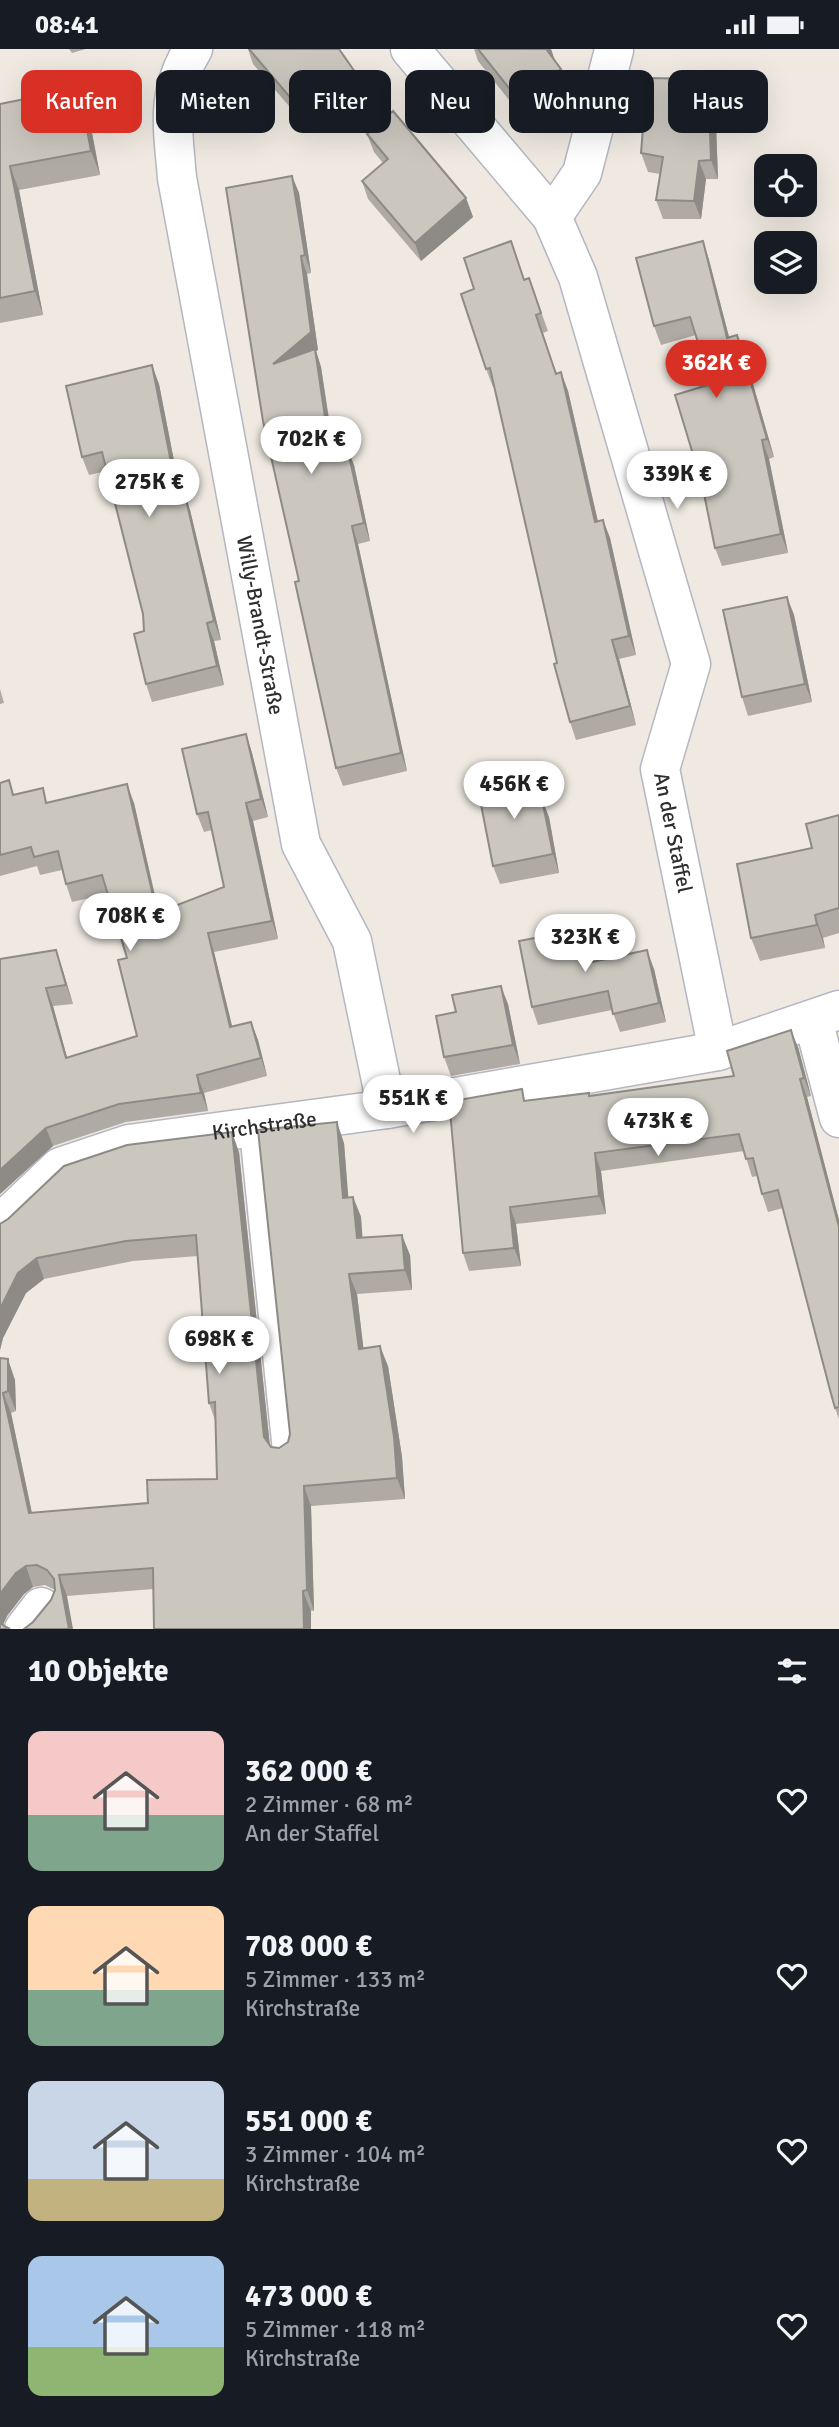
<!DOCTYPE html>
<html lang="de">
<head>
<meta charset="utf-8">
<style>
	:root { --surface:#171b24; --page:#20242c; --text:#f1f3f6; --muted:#9ea1a6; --accent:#d93025 }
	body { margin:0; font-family:Signika,sans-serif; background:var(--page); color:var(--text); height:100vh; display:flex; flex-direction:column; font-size:26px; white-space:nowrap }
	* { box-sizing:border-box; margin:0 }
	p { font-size:23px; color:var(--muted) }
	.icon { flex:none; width:38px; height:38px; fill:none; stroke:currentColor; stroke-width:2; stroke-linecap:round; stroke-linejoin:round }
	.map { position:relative; height:1580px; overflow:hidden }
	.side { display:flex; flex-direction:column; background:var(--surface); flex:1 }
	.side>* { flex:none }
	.hud { position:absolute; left:21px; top:21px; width:798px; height:63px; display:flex; gap:14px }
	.buttons { position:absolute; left:754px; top:105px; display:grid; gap:14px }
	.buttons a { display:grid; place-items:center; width:63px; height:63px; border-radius:14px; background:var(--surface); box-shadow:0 7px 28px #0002; font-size:35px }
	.price { position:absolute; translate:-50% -60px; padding:0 16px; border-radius:24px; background:#fff; color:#222; font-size:23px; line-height:46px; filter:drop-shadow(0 2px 4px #0008) }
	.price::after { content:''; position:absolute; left:50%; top:42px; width:21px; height:16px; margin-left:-10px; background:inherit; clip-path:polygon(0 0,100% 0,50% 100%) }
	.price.current { background:var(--accent); color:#fff }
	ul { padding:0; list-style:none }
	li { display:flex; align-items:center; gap:21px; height:175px; padding:0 28px }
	li span { display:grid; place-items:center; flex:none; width:196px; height:140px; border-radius:14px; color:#555 }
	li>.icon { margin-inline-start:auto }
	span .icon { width:84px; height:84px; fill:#fffc; stroke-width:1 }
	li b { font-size:30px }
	h2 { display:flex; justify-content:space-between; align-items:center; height:84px; padding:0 28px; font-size:30px }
	.tag { padding:0 24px; border-radius:14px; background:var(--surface); box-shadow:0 7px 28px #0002; font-size:24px; line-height:63px }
	.tag.current { background:var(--accent); color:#fff }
	.status { display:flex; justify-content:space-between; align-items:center; height:49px; padding:0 35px; background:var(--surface); direction:ltr }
	.status svg { height:19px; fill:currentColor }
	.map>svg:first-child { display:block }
</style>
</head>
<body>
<div class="status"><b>08:41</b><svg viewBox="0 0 49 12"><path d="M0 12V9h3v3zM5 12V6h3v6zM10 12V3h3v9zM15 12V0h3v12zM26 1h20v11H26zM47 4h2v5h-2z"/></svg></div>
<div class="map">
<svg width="839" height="1580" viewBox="0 0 839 1580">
	<rect width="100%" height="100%" fill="#efe9e1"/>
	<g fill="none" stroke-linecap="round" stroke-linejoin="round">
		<g stroke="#b4b7c1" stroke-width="24">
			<path id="service" d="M250 1078 284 1407"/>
		</g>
		<g stroke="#b4b7c1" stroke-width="41">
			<g id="minor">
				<path id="s1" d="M193 0C165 45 173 79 177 129L301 795 352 892 387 1060"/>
				<path id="s2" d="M410 0 552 168 578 228 691 615 660 720 718 1002"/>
				<path d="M552 168 582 124 614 1"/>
				<path d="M813 971 839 1069"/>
				<path id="s3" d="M0 1175 60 1118 129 1095 387 1060 718 1002 839 961"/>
				<path d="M24 1580 41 1558"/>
			</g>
		</g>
		<use href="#service" stroke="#fff" stroke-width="21"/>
		<use href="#minor" stroke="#fff" stroke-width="38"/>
	</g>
	<path fill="#afaba4" d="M69 0H86L72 4Z
		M248 0H339L355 23 362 42 307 78 253 15Z
		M474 0H551L555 12 570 43 528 75 478 12Z
		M715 48 718 130H706L701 170H663L656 151 660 125 648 123 641 104Z
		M0 55 88 63 100 126 19 141 43 266 0 274Z
		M367 85 466 149 473 168 421 212 368 150 362 132 383 114 374 103Z
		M292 127 299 144 311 224 307 225 318 301 316 302 321 318 334 401 354 416 370 492 358 495 407 722 343 737 336 719 299 532Z
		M703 192 709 211 729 288 737 286 744 304 774 408 769 410 788 504 722 517 715 499 711 335 696 286 661 296 654 277Z
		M529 229 548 282 543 284 556 325 561 323 568 342 598 472 603 471 610 489 636 606 619 610 636 676 576 691 570 673 557 614 494 338H493L486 320 474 240Z
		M159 335 180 443 190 461 221 591 214 592 224 636 152 653 146 635 144 582 143 565 107 422 89 426 82 408Z
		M787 548 794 566 812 653 748 667 742 648Z
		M0 640 4 654 0 655Z
		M246 685 252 704 268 768 253 772 278 890 214 903 232 978 251 973 258 991 267 1027 204 1044 208 1062 126 1073 53 1097 0 1145V910L62 919 73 955 53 957 67 1008 137 987 127 909 107 845 72 853 66 835 62 821 40 826 37 817 0 827V734L9 731 14 746 48 754H134L159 864 224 838 212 781 204 783 197 765Z
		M525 725 534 751 549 768 559 824 500 835 493 817Z
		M839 766V884L823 889 825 899 760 912 751 889 812 799Z
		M583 899 586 915 654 920 666 973 620 983 612 961 538 976 532 958Z
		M508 955 520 1015 451 1027 444 1008 456 963Z
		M798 998 811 1047 807 1048 839 1171V1370L835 1359 783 1159 768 1163 762 1145 757 1127 752 1128 744 1102 601 1122 606 1165 516 1175 521 1217 469 1222 463 1204 455 1061 526 1051 589 1047 734 1027Z
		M344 1094 348 1149 353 1148 361 1168 362 1189 410 1206 412 1241 357 1245 363 1299 388 1317 402 1408 405 1450 311 1457 314 1562 153 1540 67 1547 33 1573 51 1551 55 1541 45 1536 33 1538 24 1545 7 1567 0 1580V1309L15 1331 16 1362 11 1364 32 1464 148 1454 217 1430 216 1374 209 1354 198 1207 133 1212 44 1230 26 1244 3 1289 0 1301V1175L239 1103 270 1397 271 1398 279 1399 288 1393Z"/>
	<path fill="#8e8b86" d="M543 0H551L555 12Z
		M561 20 570 43 528 75 520 53Z
		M355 23 362 42 307 78 300 60Z
		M708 30 715 48 718 130 711 111Z
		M79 39 88 63 100 126 91 102Z
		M699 112 706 130 701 170 694 152Z
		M10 117 19 141 43 266 35 242Z
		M292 127 299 144 311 224 305 206Z
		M466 149 473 168 421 212 415 194Z
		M703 192 709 211 734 307 727 289Z
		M301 207 307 225 318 301 316 302 321 318 336 420 273 315Z
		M737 286 744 304 774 408 767 390Z
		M152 316 159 335 184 463 177 444Z
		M561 323 568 342 602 491 595 473Z
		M762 391 769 410 788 504 781 485Z
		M347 398 354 416 370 492 364 474Z
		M184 442 190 461 221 591 214 572Z
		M603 471 610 489 636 606 629 587Z
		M352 477 358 495 407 722 401 704Z
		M787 548 794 566 812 653 805 635Z
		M207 574 214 592 224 636 217 617Z
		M612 591 619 610 636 676 630 657Z
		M246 685 252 704 268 768 261 750Z
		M525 725 532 744 537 771 531 752Z
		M127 735 134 754 163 883 157 864Z
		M542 750 549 768 559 824 553 805Z
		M246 754 253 772 278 890 272 872Z
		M815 866 823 889 825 899 817 876Z
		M576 881 583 899 590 934 583 915Z
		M208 884 214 903 237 997 230 978Z
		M56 901 62 919 73 955 66 936Z
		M647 901 654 920 666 973 659 954Z
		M501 937 508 955 520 1015 513 996Z
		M46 939 53 957 72 1027 66 1009Z
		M251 973 258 991 267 1027 261 1009Z
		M791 981 798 998 811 1047 804 1029Z
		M197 1026 204 1044 208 1062 201 1044Z
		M800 1030 807 1048 839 1171V1178Z
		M337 1073 344 1094 350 1169 343 1149Z
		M46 1079 53 1097 0 1145V1121Z
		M232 1083 239 1103 271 1408 264 1388Z
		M595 1104 601 1122 606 1165 599 1147Z
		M353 1148 361 1168 364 1209 357 1189Z
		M510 1158 516 1175 521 1217 514 1199Z
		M402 1186 410 1206 412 1241 405 1221Z
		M37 1209 44 1230 26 1244 3 1289 0 1301V1260L18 1224Z
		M349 1225 357 1245 366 1320 359 1300Z
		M380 1297 388 1317 402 1408 405 1450 397 1429Z
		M8 1310 15 1331 16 1362 8 1342Z
		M3 1344 11 1364 36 1484 29 1464Z
		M304 1437 311 1457 314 1562 307 1541Z
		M26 1517 33 1538 24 1545 7 1567 3 1576 0 1578V1545L16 1524Z
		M59 1526 67 1547 73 1580H69Z
		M303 1542 311 1562V1580H304Z"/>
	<path fill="#cbc7bf" stroke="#8e8b86" stroke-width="2" d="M249 0H339L355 23 300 60Z
		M478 0H546L561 20 520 53Z
		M647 29 708 30 711 111 699 112 694 152 656 151 663 108 641 104Z
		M79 39 91 102 10 117 35 242 0 249V55Z
		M393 62 466 149 415 194 362 132 388 110 367 85Z
		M292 127 305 206 301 207 311 283 273 315 315 300 330 402 347 398 364 474 352 477 401 704 336 719 295 533 299 532 263 372 226 139Z
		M511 192 524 231 529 229 541 264 536 266 556 325 561 323 595 473 603 471 629 587 612 591 630 657 570 673 554 615 557 614 490 319 486 320 461 245 474 240 464 209Z
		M703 192 727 289 737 286 767 390 762 391 781 485 715 499 702 435 675 346 711 335 690 268 654 277 636 209Z
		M152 316 177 444 184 442 214 572 207 574 217 617 146 635 134 585 144 582 143 565 102 403 82 408 66 337Z
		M787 548 805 635 742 648 723 561Z
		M246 685 261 750 246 754 272 872 208 884 230 978 251 973 261 1009 197 1026 201 1044 119 1055 46 1079 0 1121V910L56 901 66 936 46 939 66 1009 137 987 118 911 127 909 102 826 66 835 58 802 34 808 31 798 0 806V734L9 731 13 746 43 739 46 754 127 735 157 864 224 838 208 763 197 765 182 700Z
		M525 725 531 752 542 750 553 805 493 817 477 735Z
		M839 766V859L815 866 817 876 751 889 737 815 812 799 806 775Z
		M576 881 583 915 647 901 659 954 613 965 608 942 532 958 519 892Z
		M501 937 513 996 444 1008 436 967 456 963 452 946Z
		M791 981 804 1029 800 1030 839 1178V1358L835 1359 830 1341 778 1141 762 1145 753 1109 746 1110 739 1085 595 1104 599 1147 510 1158 514 1199 463 1204 450 1062 455 1061 453 1052 522 1040 524 1052 589 1044V1047L734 1027 727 1002Z
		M337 1073 343 1149 353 1148 357 1189 402 1186 405 1221 349 1225 359 1300 380 1297 394 1388 397 1429 304 1437 307 1541 303 1542 304 1580H154L153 1519 59 1526 69 1580H24L33 1573 51 1551 55 1541 54 1530 47 1521 37 1516 26 1517 16 1524 0 1545V1309L8 1310V1342L3 1344 29 1464 148 1454 147 1431 217 1430 215 1353 209 1354 196 1186 126 1192 37 1209 18 1224 0 1260V1175L8 1170 64 1117 127 1096 232 1083 264 1388 271 1398 279 1399 288 1393 290 1385 258 1081Z
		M0 1573 4 1577 10 1580H0Z"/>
	<g text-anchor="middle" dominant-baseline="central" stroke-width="5" stroke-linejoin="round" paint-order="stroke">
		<g font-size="21" fill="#2e2e2e" stroke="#fff">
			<text stroke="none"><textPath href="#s1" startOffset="588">Willy-Brandt-Straße</textPath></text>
			<text stroke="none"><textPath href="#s2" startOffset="863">An der Staffel</textPath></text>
			<text stroke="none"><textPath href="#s3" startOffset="292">Kirchstraße</textPath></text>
		</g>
	</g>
</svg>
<div class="buttons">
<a><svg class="icon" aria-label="locate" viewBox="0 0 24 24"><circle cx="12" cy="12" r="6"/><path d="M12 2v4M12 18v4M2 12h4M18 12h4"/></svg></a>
<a><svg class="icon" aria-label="layers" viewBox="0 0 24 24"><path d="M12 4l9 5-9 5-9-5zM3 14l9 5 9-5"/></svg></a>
</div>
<b class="price current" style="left:716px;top:351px">362K €</b>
<b class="price" style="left:311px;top:427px">702K €</b>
<b class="price" style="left:677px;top:462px">339K €</b>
<b class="price" style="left:149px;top:470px">275K €</b>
<b class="price" style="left:514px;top:772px">456K €</b>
<b class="price" style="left:130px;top:904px">708K €</b>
<b class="price" style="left:585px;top:925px">323K €</b>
<b class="price" style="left:413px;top:1086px">551K €</b>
<b class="price" style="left:658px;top:1109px">473K €</b>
<b class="price" style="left:219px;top:1327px">698K €</b>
<div class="hud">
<a class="tag current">Kaufen</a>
<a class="tag">Mieten</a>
<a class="tag">Filter</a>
<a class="tag">Neu</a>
<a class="tag">Wohnung</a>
<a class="tag">Haus</a>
</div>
</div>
<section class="side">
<h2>10 Objekte<svg class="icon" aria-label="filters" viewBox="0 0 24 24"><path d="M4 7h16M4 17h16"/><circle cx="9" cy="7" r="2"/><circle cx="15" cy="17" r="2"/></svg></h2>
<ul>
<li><span style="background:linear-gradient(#f6c9c9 60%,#7fa58c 0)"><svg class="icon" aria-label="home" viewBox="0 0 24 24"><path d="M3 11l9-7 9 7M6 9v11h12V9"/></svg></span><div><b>362 000 €</b><p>2 Zimmer · 68 m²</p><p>An der Staffel</p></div><svg class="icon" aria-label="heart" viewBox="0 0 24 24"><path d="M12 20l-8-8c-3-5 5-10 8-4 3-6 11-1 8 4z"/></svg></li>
<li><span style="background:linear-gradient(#ffd9b3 60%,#7fa58c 0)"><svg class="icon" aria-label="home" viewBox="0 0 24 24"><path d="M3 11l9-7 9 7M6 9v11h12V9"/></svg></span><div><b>708 000 €</b><p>5 Zimmer · 133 m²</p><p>Kirchstraße</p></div><svg class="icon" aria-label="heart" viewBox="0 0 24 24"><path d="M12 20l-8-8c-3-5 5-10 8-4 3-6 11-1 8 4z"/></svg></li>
<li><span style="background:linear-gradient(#c9d6e8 70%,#c2b280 0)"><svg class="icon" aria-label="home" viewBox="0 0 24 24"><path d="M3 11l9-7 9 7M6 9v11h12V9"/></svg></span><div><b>551 000 €</b><p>3 Zimmer · 104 m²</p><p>Kirchstraße</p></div><svg class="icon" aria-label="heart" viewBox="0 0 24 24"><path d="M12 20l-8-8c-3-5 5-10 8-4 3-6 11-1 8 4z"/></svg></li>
<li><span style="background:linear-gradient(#a9c7e8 65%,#8fb573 0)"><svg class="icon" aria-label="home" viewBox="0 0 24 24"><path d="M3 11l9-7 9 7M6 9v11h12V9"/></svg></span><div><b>473 000 €</b><p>5 Zimmer · 118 m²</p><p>Kirchstraße</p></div><svg class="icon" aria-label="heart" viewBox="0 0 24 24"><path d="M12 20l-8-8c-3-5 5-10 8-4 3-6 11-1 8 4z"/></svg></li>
</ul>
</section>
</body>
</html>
